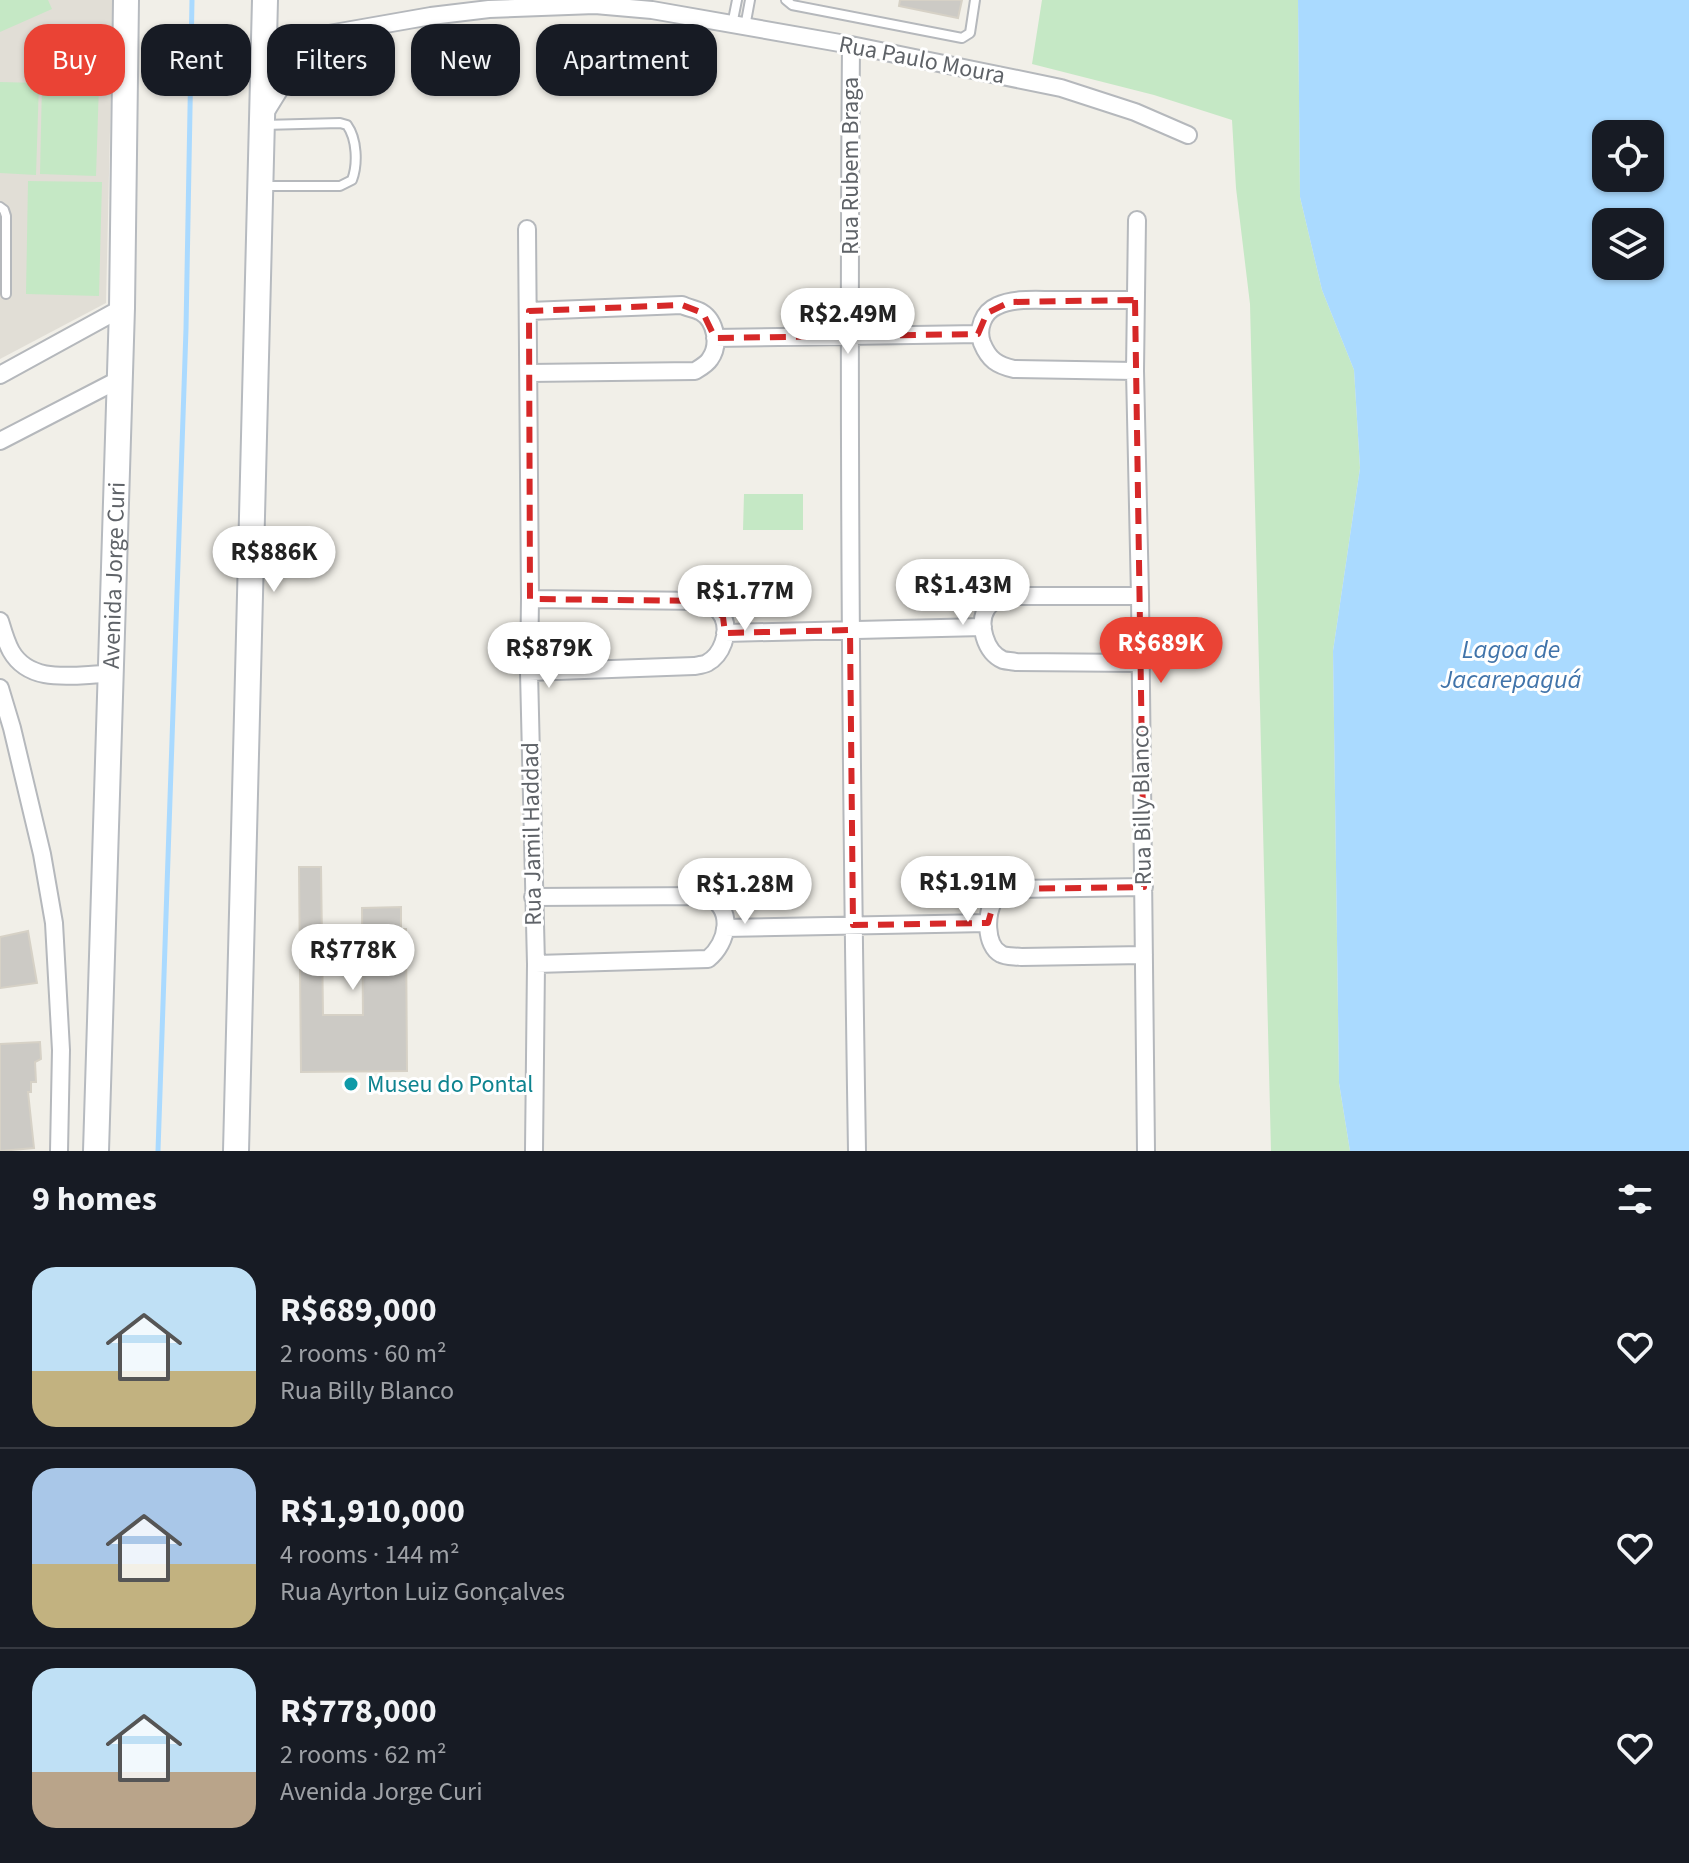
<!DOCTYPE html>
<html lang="en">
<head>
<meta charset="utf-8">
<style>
	:root { --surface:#171b24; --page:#242831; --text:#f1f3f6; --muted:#9ea1a6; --line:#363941; --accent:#ea4335 }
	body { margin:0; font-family:"Source Sans 3",sans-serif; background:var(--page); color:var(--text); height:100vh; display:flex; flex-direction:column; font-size:30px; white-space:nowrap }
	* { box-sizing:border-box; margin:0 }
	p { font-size:26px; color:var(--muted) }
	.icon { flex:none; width:44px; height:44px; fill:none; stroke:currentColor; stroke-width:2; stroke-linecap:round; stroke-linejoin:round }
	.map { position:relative; height:1151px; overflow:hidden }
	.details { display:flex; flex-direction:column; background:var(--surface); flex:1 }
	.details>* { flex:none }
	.hud { position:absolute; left:24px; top:24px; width:800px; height:72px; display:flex; gap:16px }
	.tools { position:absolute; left:1592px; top:120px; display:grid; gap:16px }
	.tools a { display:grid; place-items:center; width:72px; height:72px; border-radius:16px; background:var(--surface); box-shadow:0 2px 6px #0004; font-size:40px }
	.price { position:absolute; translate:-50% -68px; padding:0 18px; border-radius:28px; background:#fff; color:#222; font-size:26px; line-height:52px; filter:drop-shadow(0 2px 4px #0008) }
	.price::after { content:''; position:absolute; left:50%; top:48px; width:24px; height:18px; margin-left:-12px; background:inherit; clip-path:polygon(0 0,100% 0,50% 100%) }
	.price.on { background:var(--accent); color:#fff }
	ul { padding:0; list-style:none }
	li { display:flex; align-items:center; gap:24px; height:200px; padding:0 32px }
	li+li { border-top:2px solid var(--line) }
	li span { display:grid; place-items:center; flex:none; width:224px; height:160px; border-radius:24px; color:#555 }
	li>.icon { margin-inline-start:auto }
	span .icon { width:96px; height:96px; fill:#fffc; stroke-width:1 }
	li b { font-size:34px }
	h2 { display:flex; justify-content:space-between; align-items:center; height:96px; padding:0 32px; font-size:34px }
	.chip { padding:0 28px; border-radius:24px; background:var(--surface); box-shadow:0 2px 6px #0004; font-size:28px; line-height:72px }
	.chip.on { background:var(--accent); color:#fff }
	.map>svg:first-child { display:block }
</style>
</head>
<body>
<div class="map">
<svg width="1689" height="1151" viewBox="0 0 1689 1151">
	<rect width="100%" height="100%" fill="#f1efe8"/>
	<path fill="#e1ded6" d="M0 0H113L106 303 0 359Z"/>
	<path fill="#c5e8c5" d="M0 0H48L52 9 0 32Z
		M1042 0H1298L1300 197 1322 290 1354 370 1360 468 1333 651 1339 1083 1350 1151H1271L1250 304 1236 188 1232 120 1154 95 1032 64Z
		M0 82 39 83 36 175 0 173Z
		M42 83 99 84 96 176 40 174Z
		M28 181 102 182 99 296 26 294Z
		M744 494H803V530H743Z"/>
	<path fill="#aadaff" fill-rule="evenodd" d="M1298 0H1689V1151H1350L1339 1083 1333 651 1360 468 1354 370 1322 290 1300 197ZM1606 134H1650V178H1606ZM1606 222H1650V266H1606Z"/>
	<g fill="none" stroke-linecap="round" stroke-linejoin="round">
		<path stroke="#aadaff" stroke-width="5" d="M158 1151 186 329 192 0"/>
	</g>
	<path fill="#cccac5" stroke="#d6d1c6" stroke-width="2" d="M900 0H962L958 18 899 6Z
		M299 867H321L323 1015H363L362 908 401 907V929H406L407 1071 301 1072Z
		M28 931 37 983 0 988V937Z
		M40 1042 41 1059 35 1062 36 1082H31V1092H28L34 1148 0 1151V1044Z"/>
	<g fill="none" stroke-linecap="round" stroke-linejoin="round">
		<g stroke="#b5b8bc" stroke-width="12">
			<path id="lane" d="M786 0 792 5 962 38 970 33 975 0
				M732 25 737 0
				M745 27 750 0
				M262 186H340L352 180C358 164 357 139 347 125L340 123 263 125
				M0 207 4 210 6 216V294"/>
		</g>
		<g stroke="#b5b8bc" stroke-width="20">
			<path id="street" d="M264 36 289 39 306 38 431 16 489 9 595 5 652 10 851 45 1061 88 1135 112 1188 135
				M851 45C848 414 851 782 857 1151
				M265 113 283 84 305 61 348 35
				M1137 220 1135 371 1140 596 1146 1151
				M527 229 530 599 529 672 536 964 534 1151
				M1135 300C1108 300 1081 300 1053 300 1036 300 1013 298 997 306 983 312 977 329 982 343 989 360 997 365 1014 369L1135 371
				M529 311 682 305C688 308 696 309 701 312 716 321 720 345 710 359 707 364 700 368 695 371L529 373
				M715 338 980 334
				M0 375 122 308
				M0 441 118 380
				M1140 596H1003C997 599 991 602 987 608 977 623 985 652 1003 660 1007 661 1012 661 1016 662L1140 663
				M0 621C3 631 6 642 11 651 31 686 77 674 109 674
				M725 633 983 627
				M529 672 694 666C695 666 706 664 707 663 722 655 730 633 723 617 719 609 711 604 703 601L530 599
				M0 688 12 728 42 854 54 923 61 1050 59 1151
				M1144 887 1011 889C1006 891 999 894 995 899 985 912 985 946 1001 954 1006 957 1015 956 1021 957L1144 955
				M533 897 707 896C735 908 728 943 708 959L536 964
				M725 928 988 923"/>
		</g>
		<g stroke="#b6babf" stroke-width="28">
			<g id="secondary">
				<path id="s1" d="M96 1151 122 308 126 0"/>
				<path d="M236 1151 265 0"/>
			</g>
		</g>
		<use href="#lane" stroke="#fff" stroke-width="8"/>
		<use href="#street" stroke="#fff" stroke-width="16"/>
		<use href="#secondary" stroke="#fff" stroke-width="24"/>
	</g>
	<path fill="none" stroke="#d62828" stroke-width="6" stroke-dasharray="16 10" stroke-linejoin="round" d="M1135 300 1144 887 1011 889 995 899 988 923 853 925 850 630 725 633 723 617 703 601 530 599 529 311 682 305 703 313 715 338 978 334 987 313 1010 302Z"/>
	<circle fill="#0f9aa8" stroke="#fff" stroke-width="3" cx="351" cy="1084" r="8"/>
	<g text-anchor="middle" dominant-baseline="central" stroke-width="6" stroke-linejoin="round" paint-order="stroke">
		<g font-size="24" fill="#5f6368" stroke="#fff">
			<text transform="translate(922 60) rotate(11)">Rua Paulo Moura</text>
			<text transform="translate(850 166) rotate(-90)">Rua Rubem Braga</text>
			<text stroke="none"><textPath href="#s1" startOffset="576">Avenida Jorge Curi</textPath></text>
			<text transform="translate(1142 805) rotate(-91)">Rua Billy Blanco</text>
			<text transform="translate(532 834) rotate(-91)">Rua Jamil Haddad</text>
		</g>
		<g font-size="24" fill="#0d838f" stroke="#fff" text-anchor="start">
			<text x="367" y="1084">Museu do Pontal</text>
		</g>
		<g font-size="26" font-style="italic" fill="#4174aa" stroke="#fff">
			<text x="1511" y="649">Lagoa de<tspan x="1511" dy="30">Jacarepaguá</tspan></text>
		</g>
	</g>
</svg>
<div class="tools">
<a><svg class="icon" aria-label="locate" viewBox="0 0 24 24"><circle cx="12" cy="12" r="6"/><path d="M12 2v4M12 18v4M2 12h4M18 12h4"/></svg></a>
<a><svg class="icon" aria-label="layers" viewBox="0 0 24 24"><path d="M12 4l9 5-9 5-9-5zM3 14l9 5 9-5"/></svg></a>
</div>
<b class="price" style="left:848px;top:356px">R$2.49M</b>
<b class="price" style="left:274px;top:594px">R$886K</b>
<b class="price" style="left:963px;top:627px">R$1.43M</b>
<b class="price" style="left:745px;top:633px">R$1.77M</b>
<b class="price on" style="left:1161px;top:685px">R$689K</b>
<b class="price" style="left:549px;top:690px">R$879K</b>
<b class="price" style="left:968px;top:924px">R$1.91M</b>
<b class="price" style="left:745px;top:926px">R$1.28M</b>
<b class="price" style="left:353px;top:992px">R$778K</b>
<div class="hud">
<a class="chip on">Buy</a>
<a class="chip">Rent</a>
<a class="chip">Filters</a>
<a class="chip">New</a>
<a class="chip">Apartment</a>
</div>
</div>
<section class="details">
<h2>9 homes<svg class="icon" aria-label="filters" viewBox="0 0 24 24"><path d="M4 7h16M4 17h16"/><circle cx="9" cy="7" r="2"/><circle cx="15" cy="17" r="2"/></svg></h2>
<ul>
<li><span style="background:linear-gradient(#bfe0f5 65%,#c2b280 0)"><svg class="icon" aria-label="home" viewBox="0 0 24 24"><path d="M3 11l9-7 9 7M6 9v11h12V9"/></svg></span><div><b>R$689,000</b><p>2 rooms · 60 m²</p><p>Rua Billy Blanco</p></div><svg class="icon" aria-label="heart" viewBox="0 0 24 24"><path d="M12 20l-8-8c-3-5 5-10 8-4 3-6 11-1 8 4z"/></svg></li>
<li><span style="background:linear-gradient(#a9c7e8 60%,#c2b280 0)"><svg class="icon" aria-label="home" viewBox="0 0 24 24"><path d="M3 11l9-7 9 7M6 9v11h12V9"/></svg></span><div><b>R$1,910,000</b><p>4 rooms · 144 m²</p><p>Rua Ayrton Luiz Gonçalves</p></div><svg class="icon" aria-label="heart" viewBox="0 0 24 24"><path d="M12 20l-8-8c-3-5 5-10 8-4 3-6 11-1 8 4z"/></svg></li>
<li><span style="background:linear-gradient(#bfe0f5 65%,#b9a48a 0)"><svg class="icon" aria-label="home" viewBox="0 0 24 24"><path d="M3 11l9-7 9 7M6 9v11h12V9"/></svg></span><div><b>R$778,000</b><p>2 rooms · 62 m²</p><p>Avenida Jorge Curi</p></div><svg class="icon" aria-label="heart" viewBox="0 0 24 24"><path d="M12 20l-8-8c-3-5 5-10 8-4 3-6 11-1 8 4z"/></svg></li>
</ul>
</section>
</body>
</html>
